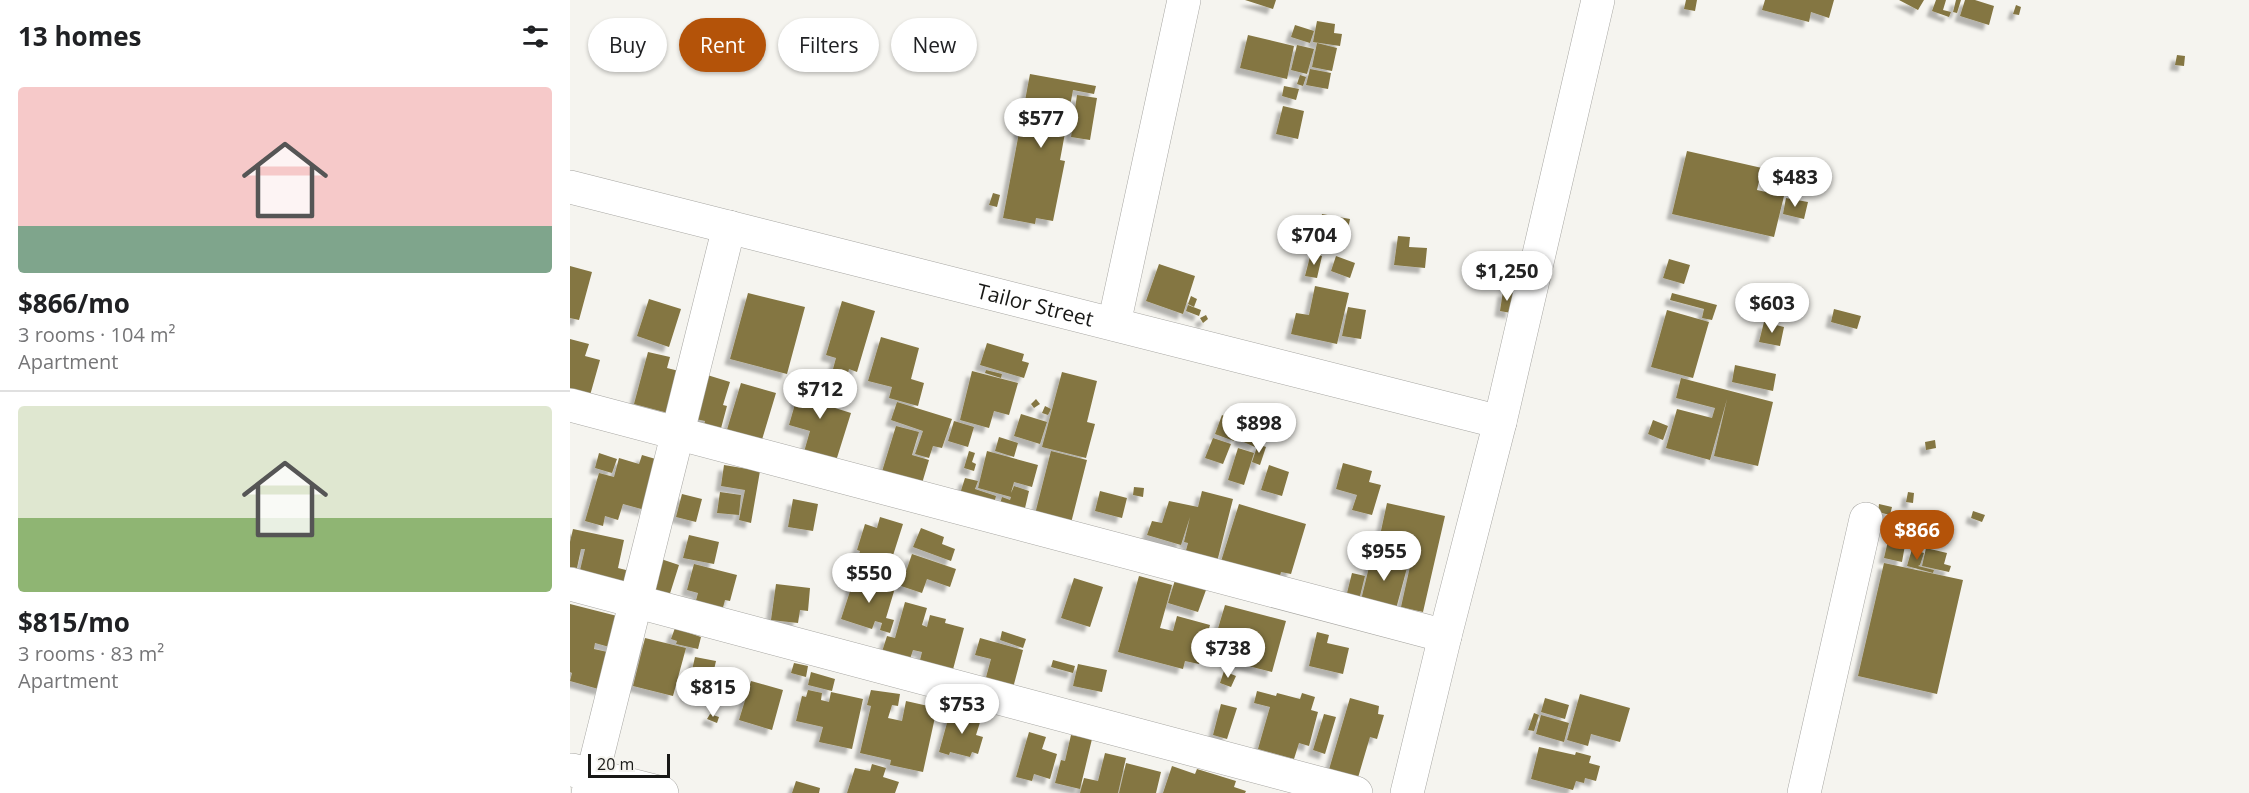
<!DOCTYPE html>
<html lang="en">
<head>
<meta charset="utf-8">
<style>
	:root { --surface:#fff; --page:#f6f6f6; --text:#202124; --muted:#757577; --line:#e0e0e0; --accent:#b45309 }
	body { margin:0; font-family:"Open Sans",sans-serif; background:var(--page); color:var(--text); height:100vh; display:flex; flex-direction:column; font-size:22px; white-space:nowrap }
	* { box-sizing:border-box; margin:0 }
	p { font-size:20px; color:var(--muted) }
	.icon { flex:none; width:33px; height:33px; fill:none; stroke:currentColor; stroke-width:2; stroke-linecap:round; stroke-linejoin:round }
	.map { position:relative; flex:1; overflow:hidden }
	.details { display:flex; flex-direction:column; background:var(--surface); width:570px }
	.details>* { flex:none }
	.guide { position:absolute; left:18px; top:18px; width:570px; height:54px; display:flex; gap:12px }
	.scale { position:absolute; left:18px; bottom:15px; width:82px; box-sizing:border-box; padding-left:6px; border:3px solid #181816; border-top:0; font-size:16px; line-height:21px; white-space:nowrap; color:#181816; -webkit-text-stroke:4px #f5f4ef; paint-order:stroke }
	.price { position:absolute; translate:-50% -51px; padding:0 14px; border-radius:21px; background:#fff; color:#222; font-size:20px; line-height:39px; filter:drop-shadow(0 2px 3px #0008) }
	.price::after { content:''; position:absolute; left:50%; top:36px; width:18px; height:14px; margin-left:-9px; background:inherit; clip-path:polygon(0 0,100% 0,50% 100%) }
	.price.on { background:var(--accent); color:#fff }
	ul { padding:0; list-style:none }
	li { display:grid; align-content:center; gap:12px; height:318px; padding:0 18px }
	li+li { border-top:2px solid var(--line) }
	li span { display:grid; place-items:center; height:186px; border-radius:6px; color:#555 }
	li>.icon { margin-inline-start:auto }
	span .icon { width:108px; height:108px; fill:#fffc; stroke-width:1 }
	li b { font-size:26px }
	h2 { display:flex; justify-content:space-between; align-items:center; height:72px; padding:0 18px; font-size:26px }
	.pill { padding:0 21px; border-radius:27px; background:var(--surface); box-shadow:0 2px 4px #0004; font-size:21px; line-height:54px }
	.pill.on { background:var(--accent); color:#fff }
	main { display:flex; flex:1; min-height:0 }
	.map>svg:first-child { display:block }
</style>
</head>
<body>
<main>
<section class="details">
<h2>13 homes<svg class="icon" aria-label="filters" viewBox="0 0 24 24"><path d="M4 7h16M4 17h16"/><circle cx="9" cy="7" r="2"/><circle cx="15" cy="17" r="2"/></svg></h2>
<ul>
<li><span style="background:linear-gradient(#f6c9c9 75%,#7fa58c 0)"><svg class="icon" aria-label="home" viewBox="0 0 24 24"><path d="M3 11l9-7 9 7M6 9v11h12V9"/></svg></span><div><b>$866/mo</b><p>3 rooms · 104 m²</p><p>Apartment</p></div></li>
<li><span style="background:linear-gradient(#dfe7d0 60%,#8fb573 0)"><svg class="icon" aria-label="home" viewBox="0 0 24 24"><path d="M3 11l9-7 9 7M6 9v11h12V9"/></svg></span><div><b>$815/mo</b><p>3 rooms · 83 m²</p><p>Apartment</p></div></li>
</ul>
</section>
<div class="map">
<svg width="1679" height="793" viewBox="0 0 1679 793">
	<defs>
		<filter id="shadow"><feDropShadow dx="-5.5" dy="5.5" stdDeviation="1.5" flood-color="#0004"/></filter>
	</defs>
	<rect width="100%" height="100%" fill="#f5f4ef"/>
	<path fill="#847642" filter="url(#shadow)" d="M675 0H706L703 9Z
		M1116 0H1127L1125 11 1114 9Z
		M1195 0H1264L1259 18 1241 12 1239 22 1192 10Z
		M1329 0H1354L1348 10Z
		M1366 0H1376L1373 10 1381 12 1379 17 1362 11Z
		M1386 0H1391L1387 13 1383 12Z
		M1395 0H1405L1424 6 1419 25 1390 16Z
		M1446 5 1451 7 1449 15 1443 14Z
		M747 21 765 24 764 33 772 34 770 46 743 42Z
		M725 25 744 31 740 43 721 37Z
		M678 35 724 46 717 79 670 68Z
		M747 43 767 48 762 71 742 67Z
		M727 45 744 49 737 74 721 70Z
		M1607 55 1615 56 1614 66 1605 65Z
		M740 69 761 73 758 89 736 85Z
		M460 74 526 86 524 94 503 90 490 160 495 161 483 221 466 218 465 224 433 218Z
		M730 75 736 77 733 86 727 84Z
		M714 86 729 89 726 100 712 96Z
		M507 95 527 98 520 140 501 137Z
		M713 106 734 111 728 139 706 134Z
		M1117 151 1192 168 1187 190 1214 196 1204 237 1102 214Z
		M423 193 430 195 427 207 419 205Z
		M1216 198 1238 202 1234 219 1213 214Z
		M752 214 780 219 777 234 763 231 762 238 748 235Z
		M828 236 840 237 839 247 857 248 855 268 824 265Z
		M741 253 752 256 747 278 735 276Z
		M766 256 785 263 780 278 761 271Z
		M1099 259 1120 265 1114 284 1093 278Z
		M589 264 625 276 613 314 576 301Z
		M0 266 22 272 9 320 0 318Z
		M745 286 779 293 767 344 721 334 726 313 739 315Z
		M933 291 944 293 941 313 930 311Z
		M178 293 235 307 217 374 160 359Z
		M1102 293 1147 305 1142 320 1132 318 1134 309 1100 300Z
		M621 296 627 299 624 307 618 304Z
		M79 299 111 309 99 347 67 336Z
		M272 301 305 311 287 372 279 369 278 373 263 369 266 358 256 355Z
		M618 305 631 310 629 316 616 311Z
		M778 307 796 310 791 339 772 336Z
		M1264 309 1291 316 1287 329 1261 322Z
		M1097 310 1139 322 1123 378 1081 367Z
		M636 315 638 319 633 323 630 318Z
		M1194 322 1214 327 1210 346 1189 342Z
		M311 337 349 348 341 379 354 383 348 406 319 398 322 387 298 381Z
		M0 339 19 344 15 356 30 360 17 406 0 401Z
		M417 343 454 354 452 361 459 363 454 378 410 365Z
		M78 352 100 357 97 368 109 371 98 413 64 404Z
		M1165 365 1206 374 1203 391 1162 382Z
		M416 370 432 374 431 378 415 373Z
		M402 371 448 383 439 415 424 411 419 428 390 420Z
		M492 372 527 381 517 422 525 424 516 458 472 447Z
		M134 374 160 382 153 405 157 406 150 432 133 428 135 421 121 418Z
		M1111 378 1203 402 1188 466 1144 456 1157 399 1140 460 1096 448 1107 409 1142 418 1145 408 1106 398Z
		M232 380 267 390 262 407 281 413 266 461 234 452 240 431 219 425Z
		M171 383 206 393 191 443 156 433Z
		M466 399 470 404 464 408 461 404Z
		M327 402 382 419 372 448 363 446 359 458 345 454 353 431 321 420Z
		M475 406 481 409 478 415 472 413Z
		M451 414 477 422 470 444 444 436Z
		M652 415 671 423 664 441 645 434Z
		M1083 420 1098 426 1093 440 1078 434Z
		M384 421 404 427 398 447 378 441Z
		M326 426 349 432 342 455 359 460 350 490 310 478Z
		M673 430 689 437 685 447 669 440Z
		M429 437 448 443 444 457 425 451Z
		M643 438 661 444 653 464 635 458Z
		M1365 440 1366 448 1356 450 1355 442Z
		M688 444 696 447 690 465 682 462Z
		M668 448 684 453 674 485 658 480Z
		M399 451 405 453 402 462 406 464 404 471 394 468Z
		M417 451 468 465 462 487 444 482 441 493 444 486 459 491 452 521 427 514 432 497 440 500 441 497 408 488Z
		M481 451 517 460 499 531 463 522Z
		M29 453 47 459 42 473 25 468Z
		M72 455 89 460 75 510 53 504 48 520 35 516 33 526 15 521 29 473 44 477 49 458 69 464Z
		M773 463 802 471 799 482 811 485 802 515 782 510 787 495 766 489Z
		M154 465 190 471 181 523 169 520 175 490 151 486Z
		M699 465 719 472 712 496 691 490Z
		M395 478 408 481 405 489 426 496 422 511 388 500Z
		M564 487 574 488 573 497 563 495Z
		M530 491 557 498 552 518 525 511Z
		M632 491 663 499 647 562 615 554 618 543 614 542 620 517 611 545 577 535 582 521 592 523 599 501 628 507Z
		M150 492 171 495 169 515 147 513Z
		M1338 492 1344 493 1343 503 1336 502Z
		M112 494 132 499 126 522 106 517Z
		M223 499 248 504 243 531 218 527Z
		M817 503 875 516 853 612 831 607 841 562 806 554Z
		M669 504 736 524 721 574 711 572 707 588 648 571Z
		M1309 504 1322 507 1320 515 1308 512Z
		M1403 511 1415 515 1412 522 1401 518Z
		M310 517 333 524 319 568 309 565 306 573 285 566 290 551 287 550 295 524 307 528Z
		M351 528 374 537 372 544 385 549 381 561 343 547Z
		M3 529 54 540 48 568 60 571 56 594 7 583 15 549H11L7 568 0 567V542Z
		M119 535 149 542 144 564 113 558Z
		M1318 541 1335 545 1332 562 1314 558Z
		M1356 548 1377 553 1374 564 1381 566 1379 572 1352 566Z
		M1342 549 1354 553 1350 565 1348 566 1364 570 1363 573 1337 566Z
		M342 554 386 569 380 587 357 579 352 593 331 586Z
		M802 555 838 564 826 609 791 600Z
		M88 558 109 565 97 603 83 599 89 577 82 574Z
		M1314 563 1393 580 1367 694 1288 676Z
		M124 564 167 575 160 601 155 600 151 615 124 608 128 593 117 590Z
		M782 573 795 576 789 600 776 597Z
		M285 576 325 588 316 618 324 620 320 633 310 630 312 623 305 621 302 629 271 619Z
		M569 576 602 585 590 628 603 631 607 616 640 625 629 664 615 661 613 669 548 652Z
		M504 578 533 587 520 627 491 618Z
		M605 580 636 590 628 612 598 603Z
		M206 584 240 588 238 611 230 610 228 623 201 620Z
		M335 602 357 608 352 625 357 627 360 615 376 619 375 623 394 628 381 677 348 668 352 652 343 650 339 662 311 655 317 636 325 638Z
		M0 604 51 617 43 648 25 643 24 649 42 653 32 690 0 681 2 673 0 672Z
		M655 605 716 621 702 672 655 660 659 646 644 642Z
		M105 628 131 637 128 649 106 644 107 641 101 639Z
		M432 631 456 639 453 648 430 640Z
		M747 632 759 635 757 643 779 648 773 674 739 666Z
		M75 638 116 648 103 696 63 686Z
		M410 638 453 650 443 688 415 681 421 659 405 655Z
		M125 657 146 661 143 674 122 670Z
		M483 660 505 666 503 673 481 667Z
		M224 663 238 666 236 677 221 673Z
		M508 664 537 670 532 692 503 686Z
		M654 671 666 676 661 687 650 683Z
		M122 672 141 677 135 700 116 695Z
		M241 672 265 679 262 691 238 685Z
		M181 681 213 690 202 730 169 720Z
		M238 690 252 693 251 700 259 702 261 692 293 699 282 749 249 742 253 727 226 721 232 696 236 697Z
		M301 690 330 694 328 706 322 705 318 718 332 721 336 701 367 708 353 772 320 765 321 760 290 753 301 706 297 705Z
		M687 691 706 696 707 693 730 699 732 693 745 697 741 710 748 712 739 746 729 743 724 759 688 749 700 707 684 703Z
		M1010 694 1060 708 1050 742 1021 734 1018 746 997 740Z
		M780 698 809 706 808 714 814 715 807 739 800 737 787 781 758 773Z
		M975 698 999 705 995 719 971 712Z
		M651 704 667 708 657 739 643 735Z
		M391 710 412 716 406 735 413 737 408 754 402 752 400 757 380 752 379 755 369 752 380 712 389 715Z
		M964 713 969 715 964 731 958 730Z
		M140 714 149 717 147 723 137 719Z
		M754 714 766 717 755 754 743 750Z
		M971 715 999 723 994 742 966 734Z
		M459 732 476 737 472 749 487 754 480 779 464 774 462 781 446 777Z
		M501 735 522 739 510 789 485 783 491 760 495 761Z
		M969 747 1005 755 1006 752 1021 756 1019 763 1030 766 1026 781 1015 778 1014 783 1006 781 1003 790 961 779Z
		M535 753 556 758 548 793H510L514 778 528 781Z
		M556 763 591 772 586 793H549Z
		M302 764 316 768 313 777 329 782 325 793H277L285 768 300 771Z
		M602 766 625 774 627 769 666 781 664 787 676 791 675 793H593Z
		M226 781 250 788 249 793H222Z"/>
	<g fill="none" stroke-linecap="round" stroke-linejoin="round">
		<g stroke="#a7a6a2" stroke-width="34">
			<g id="minor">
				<path id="s1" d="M0 187 930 422"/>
				<path d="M544 324 614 0"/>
				<path d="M0 405 875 636"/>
				<path d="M0 584 786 793"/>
				<path d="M2 770 92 793"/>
				<path d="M18 793 159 227"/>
				<path d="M837 793 875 636 930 422 1028 0"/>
				<path d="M1234 793 1296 519"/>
			</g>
		</g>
		<use href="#minor" stroke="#fff" stroke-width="33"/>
	</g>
	<g text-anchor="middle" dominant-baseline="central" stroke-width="4.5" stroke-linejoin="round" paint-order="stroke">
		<g font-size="21" fill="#181816" stroke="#f5f4ef">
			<text stroke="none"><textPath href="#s1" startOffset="480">Tailor Street</textPath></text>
		</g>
	</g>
</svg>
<div class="scale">20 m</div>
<b class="price" style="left:471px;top:149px">$577</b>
<b class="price" style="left:1225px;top:208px">$483</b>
<b class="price" style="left:744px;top:266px">$704</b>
<b class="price" style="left:937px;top:302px">$1,250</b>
<b class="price" style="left:1202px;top:334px">$603</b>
<b class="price" style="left:250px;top:420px">$712</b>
<b class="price" style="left:689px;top:454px">$898</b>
<b class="price on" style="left:1347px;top:561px">$866</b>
<b class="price" style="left:814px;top:582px">$955</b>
<b class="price" style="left:299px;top:604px">$550</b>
<b class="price" style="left:658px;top:679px">$738</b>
<b class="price" style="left:143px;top:718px">$815</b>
<b class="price" style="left:392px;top:735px">$753</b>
<div class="guide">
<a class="pill">Buy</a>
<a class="pill on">Rent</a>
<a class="pill">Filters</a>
<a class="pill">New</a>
</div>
</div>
</main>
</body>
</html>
